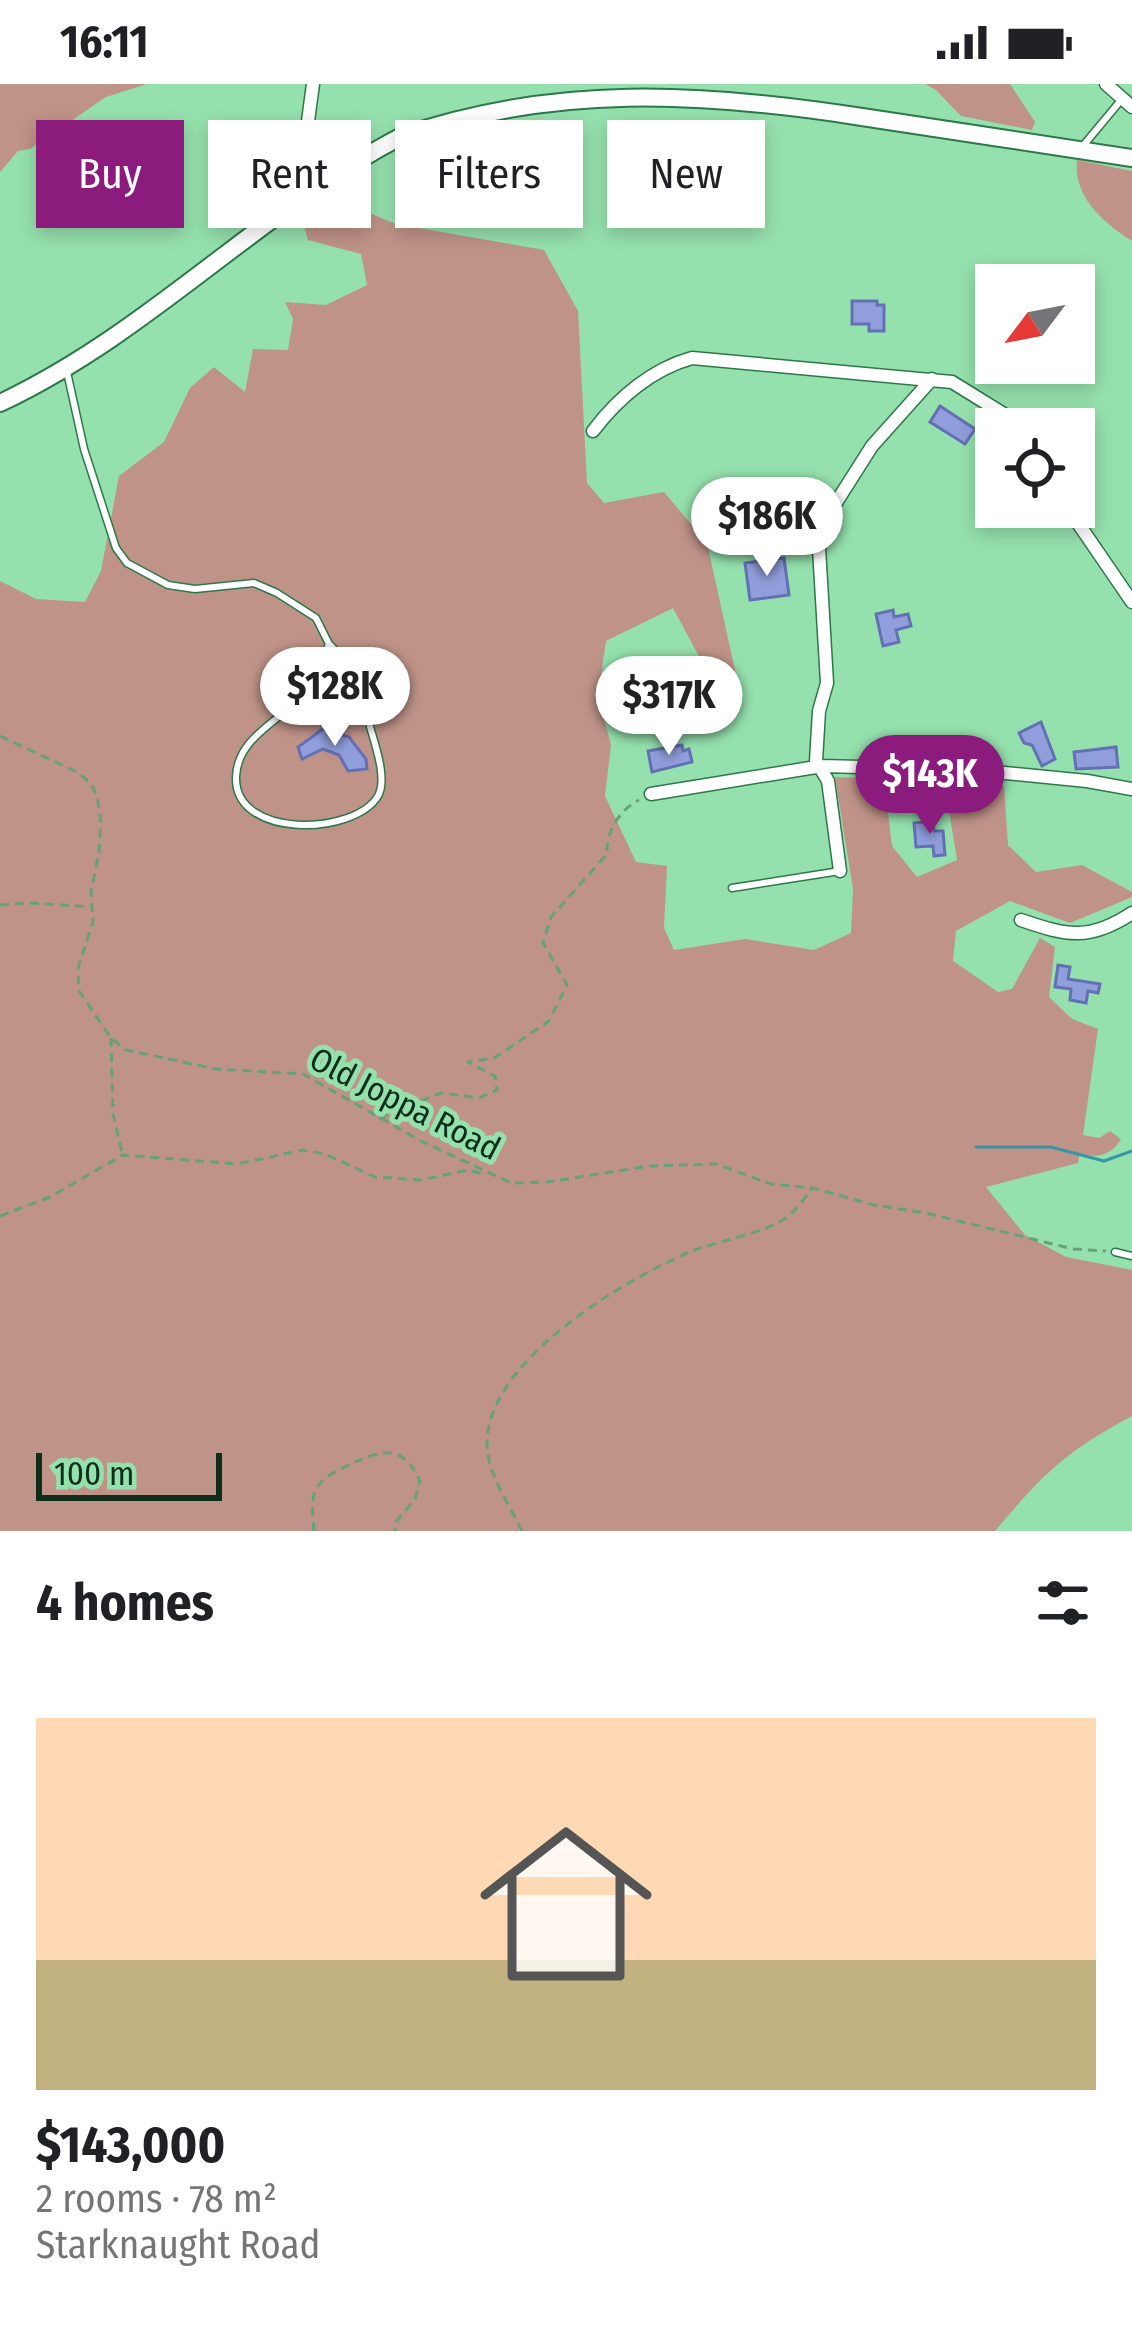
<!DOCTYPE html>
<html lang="en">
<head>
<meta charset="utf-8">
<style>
	:root { --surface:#fff; --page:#f2f2f2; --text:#202124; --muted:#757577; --accent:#8c1b7e }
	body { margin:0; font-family:"Fira Sans Condensed",sans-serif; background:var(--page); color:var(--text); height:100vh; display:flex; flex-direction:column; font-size:45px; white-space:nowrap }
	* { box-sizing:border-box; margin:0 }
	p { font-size:39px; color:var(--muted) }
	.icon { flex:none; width:66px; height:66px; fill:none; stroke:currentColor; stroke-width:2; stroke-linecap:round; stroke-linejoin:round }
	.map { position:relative; height:1447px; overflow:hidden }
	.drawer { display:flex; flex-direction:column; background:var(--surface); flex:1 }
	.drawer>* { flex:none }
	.guide { position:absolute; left:36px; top:36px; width:1062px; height:108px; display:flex; gap:24px }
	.needle { width:78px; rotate:238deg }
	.fabs { position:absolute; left:975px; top:180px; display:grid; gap:24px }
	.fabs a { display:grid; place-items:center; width:120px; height:120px; border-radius:0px; background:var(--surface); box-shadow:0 6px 18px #0003; font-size:60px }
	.scale { position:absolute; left:36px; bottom:30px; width:186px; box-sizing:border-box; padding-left:12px; border:6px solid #0e2e1a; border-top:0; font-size:33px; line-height:42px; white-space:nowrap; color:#0e2e1a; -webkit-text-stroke:9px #95e1ad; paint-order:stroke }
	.price { position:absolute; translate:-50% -102px; padding:0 27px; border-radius:42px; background:#fff; color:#222; font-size:39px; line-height:78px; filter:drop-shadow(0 3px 6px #0008) }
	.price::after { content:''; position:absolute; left:50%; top:72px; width:36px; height:27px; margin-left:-18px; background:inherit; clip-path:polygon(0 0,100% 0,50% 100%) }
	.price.selected { background:var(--accent); color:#fff }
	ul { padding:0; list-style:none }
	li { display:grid; align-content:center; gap:24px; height:636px; padding:0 36px }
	li span { display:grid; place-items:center; height:372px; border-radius:0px; color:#555 }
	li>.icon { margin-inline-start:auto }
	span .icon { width:216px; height:216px; fill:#fffc; stroke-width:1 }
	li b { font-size:51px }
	h2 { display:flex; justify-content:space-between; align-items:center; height:144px; padding:0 36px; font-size:51px }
	.pill { padding:0 42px; border-radius:0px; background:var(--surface); box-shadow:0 6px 18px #0003; font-size:42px; line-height:108px }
	.pill.selected { background:var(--accent); color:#fff }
	.status { display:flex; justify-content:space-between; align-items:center; height:84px; padding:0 60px; background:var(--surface); direction:ltr }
	.status svg { height:33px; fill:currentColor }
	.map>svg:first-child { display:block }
</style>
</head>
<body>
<div class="status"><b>16:11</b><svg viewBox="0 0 49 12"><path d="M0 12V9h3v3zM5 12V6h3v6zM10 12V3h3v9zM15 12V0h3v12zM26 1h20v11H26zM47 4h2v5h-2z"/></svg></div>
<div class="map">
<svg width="1132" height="1447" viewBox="0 0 1132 1447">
	<rect width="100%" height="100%" fill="#95e1ad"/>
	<path fill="#bf9388" d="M0 0H147L106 13 30 65 18 67 0 88Z
		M925 0H1010L1035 38 1032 46 961 32 936 6Z
		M1077 76 1132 87V157C1104 139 1073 113 1077 76Z
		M330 113 396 140 544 166 578 227 587 399 604 419 664 408 707 459 738 600 710 593 673 524 606 557 598 612 611 661 605 712 636 778 667 782 664 844 674 866 745 855 814 866 851 849 853 805 835 693 884 695 892 762 917 793 957 776 944 696 1004 702 1008 761 1036 788 1082 781 1132 808V813L1070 839 1010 817 956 847 953 877 998 908 1012 905 1040 854 1055 863 1049 913 1072 935 1098 945 1083 1051 1099 1054 1110 1047 1121 1055C1112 1071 1097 1075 1080 1069L1078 1079 986 1103 1025 1151 1066 1173 1132 1186V1332C1066 1367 1042 1391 995 1447H0V497L36 515 85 518 101 487 119 392 164 358 190 304 214 283 245 308 253 265 288 266 293 235 285 218 326 221 367 201 361 170 308 156 302 135Z"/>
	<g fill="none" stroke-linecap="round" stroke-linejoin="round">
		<path stroke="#3695a8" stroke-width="3" d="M976 1063H1051L1104 1077 1132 1067"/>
	</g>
	<path fill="#909edc" stroke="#6371b4" stroke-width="3" d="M852 217H877V221H884V247H869V240H852Z
		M940 322 975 345 965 360 930 338Z
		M784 474 789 511 750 516 745 479Z
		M893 526 894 533 908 530 911 542 896 546 899 558 883 562 876 530Z
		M1041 638 1055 675 1042 682 1032 661 1024 659 1019 649Z
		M323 645 349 653 366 675 367 685 348 687 339 671 323 665 302 675 298 663Z
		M682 661 683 667 689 665 692 678 652 688 648 667Z
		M1116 663 1118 683 1076 685 1074 668Z
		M933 737 934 747H943L945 771 934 772 933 762 916 763 914 739Z
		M1058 881 1070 883 1068 895 1100 900 1098 909 1088 907 1086 919 1070 916 1071 905 1055 903Z"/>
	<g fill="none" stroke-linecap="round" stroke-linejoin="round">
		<g stroke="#2c784a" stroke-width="9">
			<path id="service" d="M1082 63 1122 15
				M67 288 84 365 116 464 127 479 168 501 195 505 254 499 277 509 316 534 329 560C322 577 316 596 304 610 282 636 237 653 236 693 234 755 354 752 378 712 388 694 374 658 369 639 358 596 363 593 329 560
				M732 804 840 787
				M1115 1168 1132 1172"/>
		</g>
		<g stroke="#2c784a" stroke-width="15">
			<path id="minor" d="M1106 0 1132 23
				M297 119 313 0
				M593 347C618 314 652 285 692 274L952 298 1028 345
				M1067 423 1132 518
				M651 710 822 682 974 686 1087 697 1132 705
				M840 787 828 697 816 677 819 627 827 599 818 447 872 362 932 295
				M1021 836C1067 852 1090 857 1132 829"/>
		</g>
		<g stroke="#2c784a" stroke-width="20">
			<path id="secondary" d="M0 319C149 249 259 127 400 53 553 0 701 8 862 33 952 47 1042 60 1132 74"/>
		</g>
		<path stroke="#65a279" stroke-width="3" stroke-dasharray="9 6" stroke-linecap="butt" d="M0 652 79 689 91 700 97 712 101 738 99 768 91 808 93 838 78 884 79 907 111 954 126 966 216 985 303 990 421 1057 511 1099 548 1098 649 1082 716 1080 771 1100 813 1104 874 1121 926 1129 1073 1165 1106 1167
			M0 821 33 819 92 823
			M111 954 113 1030 122 1069
			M379 1034 441 1009 479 1014 497 1006 495 992 468 978 494 974 549 937 567 901 543 859 551 833 607 770C606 748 619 726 639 716
			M0 1132 50 1113 123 1071 237 1080 303 1066 325 1070 375 1093 421 1096 468 1086 483 1090
			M314 1447C313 1431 309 1414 319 1401 326 1391 340 1385 351 1380 383 1365 403 1360 420 1397L415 1415 395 1439V1447
			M522 1447C511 1424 492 1396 488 1371 474 1283 625 1195 692 1167 716 1158 771 1147 787 1133 796 1126 804 1115 811 1106"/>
		<use href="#service" stroke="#fff" stroke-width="6"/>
		<use href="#minor" stroke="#fff" stroke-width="12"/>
		<use href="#secondary" stroke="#fff" stroke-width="16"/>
	</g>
	<g text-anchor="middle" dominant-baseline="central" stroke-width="10" stroke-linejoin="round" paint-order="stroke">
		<g font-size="33" fill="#0e2e1a" stroke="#95e1ad">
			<text transform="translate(405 1020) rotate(27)">Old Joppa Road</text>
		</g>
	</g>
</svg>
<div class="fabs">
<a><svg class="needle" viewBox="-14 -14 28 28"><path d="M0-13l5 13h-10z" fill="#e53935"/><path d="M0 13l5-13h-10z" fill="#757577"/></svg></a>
<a><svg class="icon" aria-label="locate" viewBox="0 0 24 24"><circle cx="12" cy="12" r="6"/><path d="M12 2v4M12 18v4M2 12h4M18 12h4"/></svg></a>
</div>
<div class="scale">100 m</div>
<b class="price" style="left:767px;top:495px">$186K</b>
<b class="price" style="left:335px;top:665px">$128K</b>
<b class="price" style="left:669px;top:674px">$317K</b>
<b class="price selected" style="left:930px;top:753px">$143K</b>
<div class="guide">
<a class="pill selected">Buy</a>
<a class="pill">Rent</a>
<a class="pill">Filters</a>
<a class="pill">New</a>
</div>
</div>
<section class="drawer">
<h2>4 homes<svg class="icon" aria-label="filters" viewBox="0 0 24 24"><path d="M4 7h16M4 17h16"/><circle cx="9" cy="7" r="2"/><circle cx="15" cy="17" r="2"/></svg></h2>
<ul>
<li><span style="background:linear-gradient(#ffd9b3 65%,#c2b280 0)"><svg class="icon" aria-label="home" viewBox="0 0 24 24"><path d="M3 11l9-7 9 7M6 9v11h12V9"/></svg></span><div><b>$143,000</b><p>2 rooms · 78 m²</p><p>Starknaught Road</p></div></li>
</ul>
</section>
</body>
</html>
